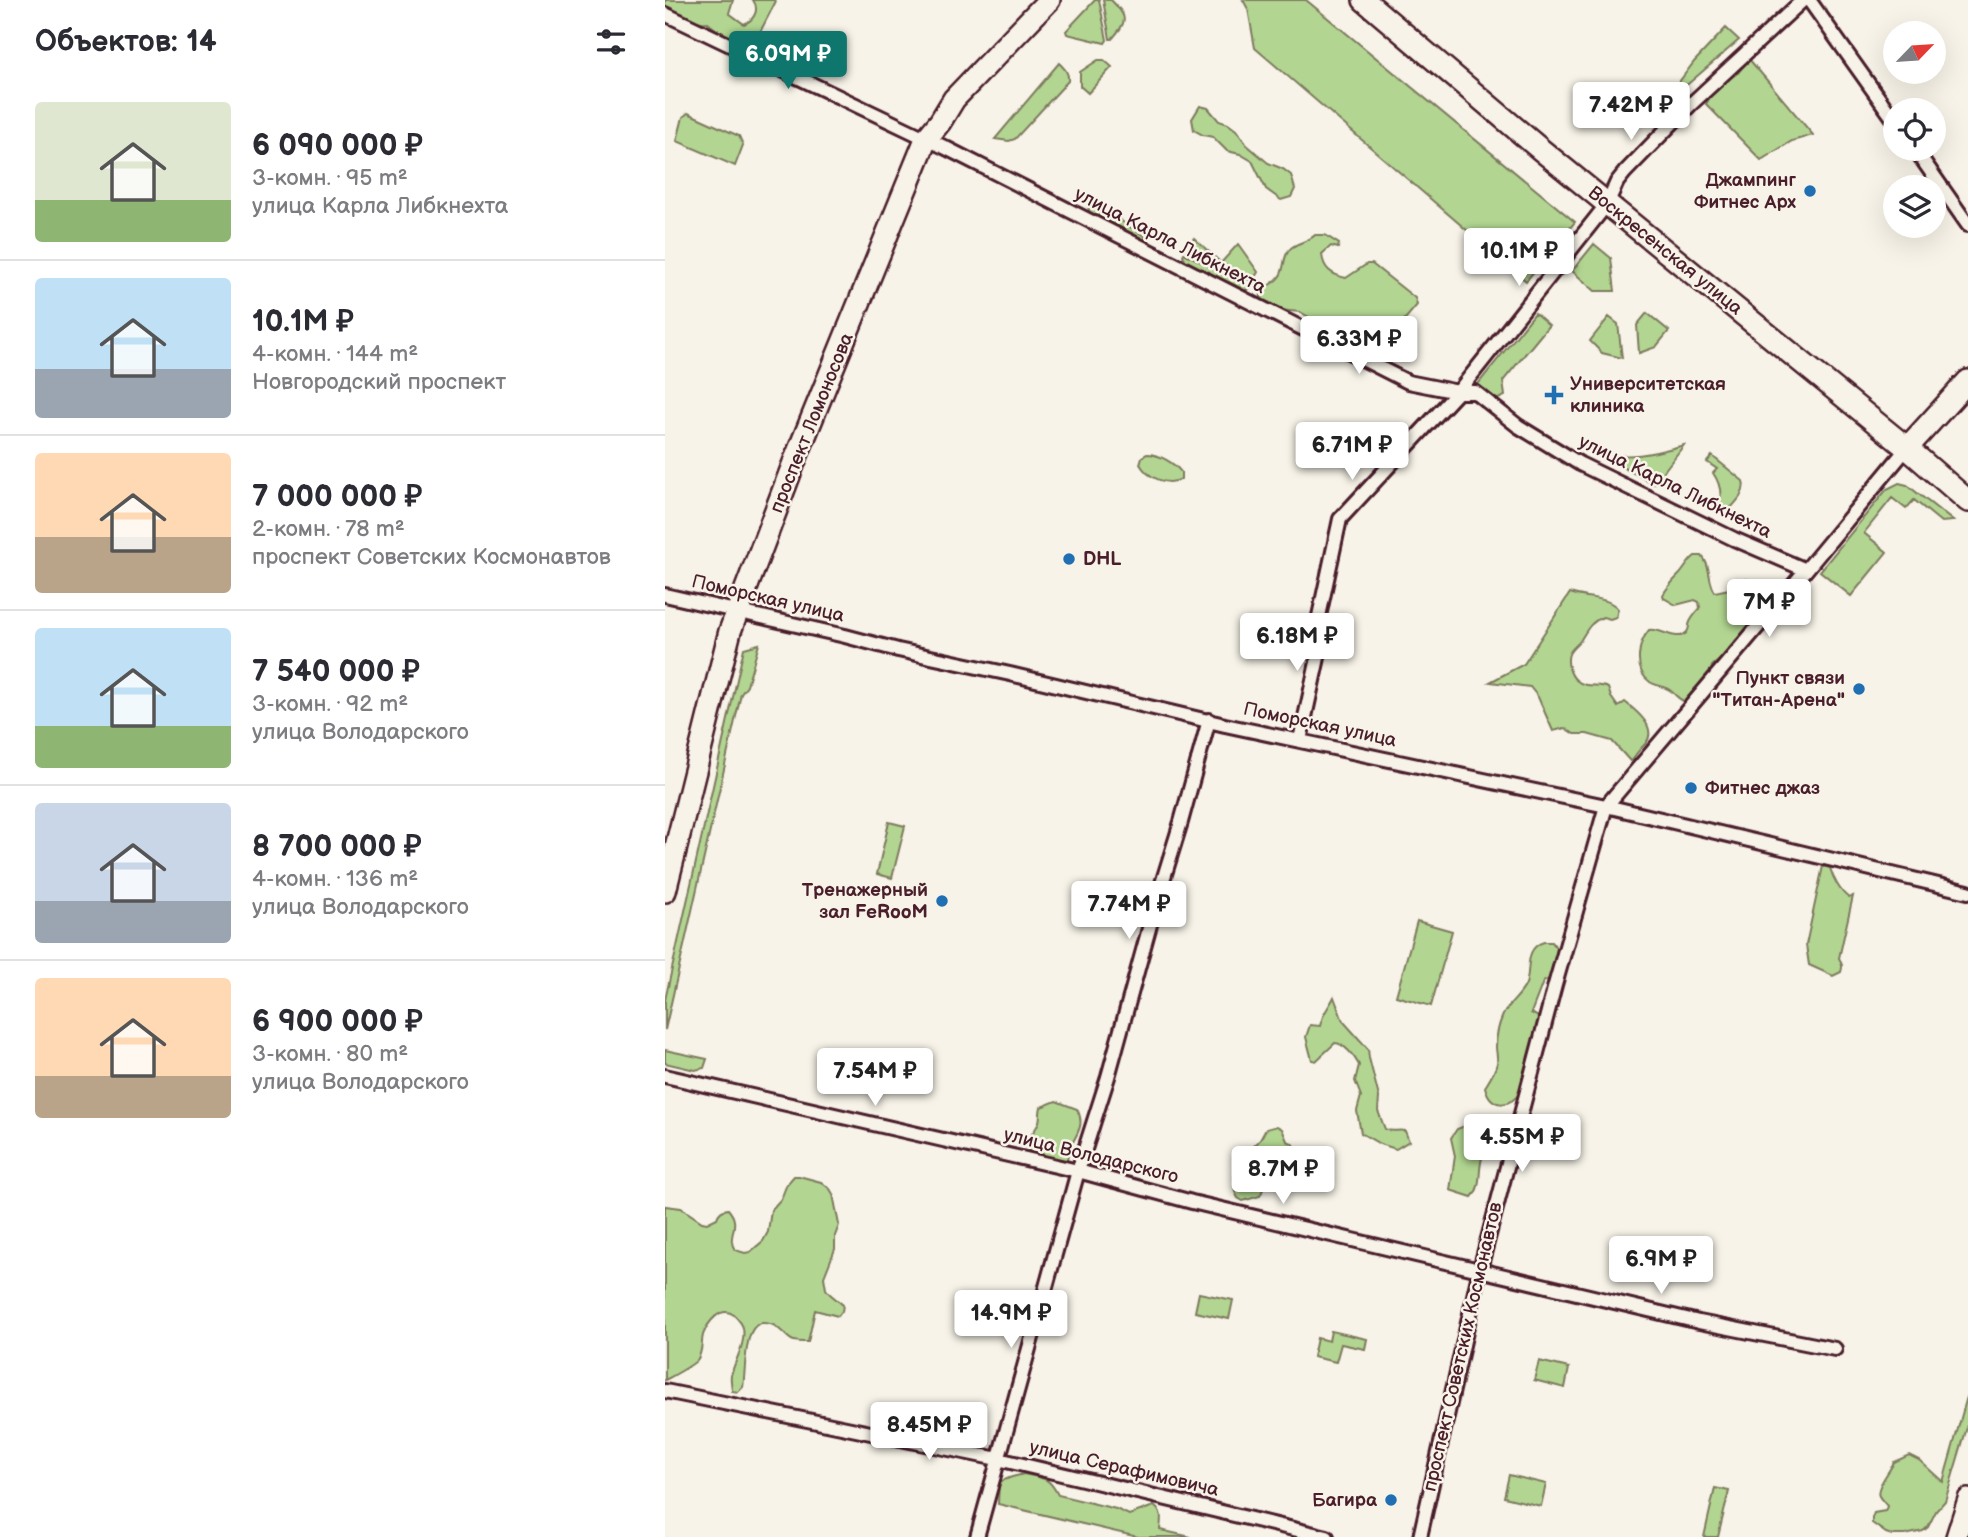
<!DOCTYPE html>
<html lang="ru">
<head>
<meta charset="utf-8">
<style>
	:root { --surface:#fff; --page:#f2f2f3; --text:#2b2b33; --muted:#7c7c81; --line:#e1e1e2; --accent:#0f766e }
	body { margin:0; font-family:"Balsamiq Sans",sans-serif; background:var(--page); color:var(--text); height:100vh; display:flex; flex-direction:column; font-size:26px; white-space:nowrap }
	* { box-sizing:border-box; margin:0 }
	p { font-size:23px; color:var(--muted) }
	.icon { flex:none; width:38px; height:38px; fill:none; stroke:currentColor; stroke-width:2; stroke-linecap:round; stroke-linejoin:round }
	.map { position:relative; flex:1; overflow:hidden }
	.panel { display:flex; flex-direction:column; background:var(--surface); width:665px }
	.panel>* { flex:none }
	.needle { width:46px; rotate:65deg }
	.controls { position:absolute; left:1218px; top:21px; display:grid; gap:14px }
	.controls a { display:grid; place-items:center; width:63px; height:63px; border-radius:50%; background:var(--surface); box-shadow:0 7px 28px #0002; font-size:35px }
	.price { position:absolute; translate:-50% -60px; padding:0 16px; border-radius:7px; background:#fff; color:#222; font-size:23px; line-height:46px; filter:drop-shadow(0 2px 4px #0008) }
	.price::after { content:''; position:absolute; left:50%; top:42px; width:21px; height:16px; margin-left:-10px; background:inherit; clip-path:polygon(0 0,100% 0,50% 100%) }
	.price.selected { background:var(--accent); color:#fff }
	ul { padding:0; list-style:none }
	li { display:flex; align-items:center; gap:21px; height:175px; padding:0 35px }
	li+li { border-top:2px solid var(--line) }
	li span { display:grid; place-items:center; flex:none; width:196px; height:140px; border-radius:7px; color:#555 }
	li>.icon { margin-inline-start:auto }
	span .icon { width:84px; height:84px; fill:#fffc; stroke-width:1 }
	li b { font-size:30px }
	h2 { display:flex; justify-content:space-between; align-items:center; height:84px; padding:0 35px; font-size:30px }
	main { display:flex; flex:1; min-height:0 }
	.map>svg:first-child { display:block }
</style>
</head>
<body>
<main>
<section class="panel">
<h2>Объектов: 14<svg class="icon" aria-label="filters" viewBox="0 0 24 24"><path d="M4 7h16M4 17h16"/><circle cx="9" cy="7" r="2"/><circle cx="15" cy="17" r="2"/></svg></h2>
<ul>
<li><span style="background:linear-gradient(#dfe7d0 70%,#8fb573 0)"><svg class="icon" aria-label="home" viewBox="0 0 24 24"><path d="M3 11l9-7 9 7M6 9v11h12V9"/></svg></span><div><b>6 090 000 ₽</b><p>3-комн. · 95 m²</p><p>улица Карла Либкнехта</p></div></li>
<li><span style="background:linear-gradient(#bfe0f5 65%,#9aa5b1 0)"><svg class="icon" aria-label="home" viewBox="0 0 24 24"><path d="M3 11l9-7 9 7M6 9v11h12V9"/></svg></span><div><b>10.1M ₽</b><p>4-комн. · 144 m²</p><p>Новгородский проспект</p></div></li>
<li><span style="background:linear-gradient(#ffd9b3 60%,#b9a48a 0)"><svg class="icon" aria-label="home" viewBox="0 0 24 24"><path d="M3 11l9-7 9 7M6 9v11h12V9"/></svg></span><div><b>7 000 000 ₽</b><p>2-комн. · 78 m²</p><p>проспект Советских Космонавтов</p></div></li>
<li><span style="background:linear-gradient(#bfe0f5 70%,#8fb573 0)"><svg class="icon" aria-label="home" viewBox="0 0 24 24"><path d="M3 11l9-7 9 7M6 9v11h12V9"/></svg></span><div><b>7 540 000 ₽</b><p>3-комн. · 92 m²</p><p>улица Володарского</p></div></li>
<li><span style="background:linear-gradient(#c9d6e8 70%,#9aa5b1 0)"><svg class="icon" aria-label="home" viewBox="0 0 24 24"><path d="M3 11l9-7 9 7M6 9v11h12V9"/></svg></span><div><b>8 700 000 ₽</b><p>4-комн. · 136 m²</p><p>улица Володарского</p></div></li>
<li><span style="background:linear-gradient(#ffd9b3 70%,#b9a48a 0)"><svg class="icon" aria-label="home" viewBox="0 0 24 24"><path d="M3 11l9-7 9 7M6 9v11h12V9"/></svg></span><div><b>6 900 000 ₽</b><p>3-комн. · 80 m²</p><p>улица Володарского</p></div></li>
</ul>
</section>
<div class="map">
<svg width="1303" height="1537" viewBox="0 0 1303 1537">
	<rect width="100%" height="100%" fill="#f7f3e8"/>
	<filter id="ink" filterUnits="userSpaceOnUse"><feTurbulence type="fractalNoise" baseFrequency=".0143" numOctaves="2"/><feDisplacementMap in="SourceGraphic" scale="14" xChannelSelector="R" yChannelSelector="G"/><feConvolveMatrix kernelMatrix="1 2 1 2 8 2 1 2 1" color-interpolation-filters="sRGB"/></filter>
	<g filter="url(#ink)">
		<path fill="#b2d691" stroke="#7e7a5e" stroke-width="2" d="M0 0H68L64 13 79 24C89 20 95 10 88 0H109L110 2 111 1 93 36 80 34 68 40C60 35 49 29 42 22 36 23 20 19 14 15 8 11 7 8 0 6Z
			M430 0H434L442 40 440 43 402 34 401 31Z
			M438 0H446C464 18 462 21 447 39H445Z
			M578 0H641L910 222 861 281 590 48 583 9Z
			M1061 28 1074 40 1016 90 1011 86 1029 62Z
			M1084 59 1148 135 1127 141 1096 160 1041 104 1050 89 1061 80 1073 73Z
			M433 60H439L447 67 423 93 415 86V72Z
			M394 63C400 69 404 73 403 81L350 139 344 141 330 139Z
			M535 106 543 108 554 121 563 124 571 130 582 145 603 163 618 169 626 175 630 189 626 197 616 200 601 189 587 161 575 154 562 151 548 137 538 135 529 130 527 119Z
			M23 113 74 136 78 145 70 166 12 141 18 117Z
			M421 194 463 226 481 237 477 244 425 216Z
			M650 235H660L674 244 673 248 666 246 657 254C658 269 667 275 681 278L702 264H707L750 298 752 305 725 337 702 347 661 323 658 325 635 312 614 310 597 300 595 292C601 285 612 283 616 274 620 266 618 255 626 248 633 242 643 242 650 235Z
			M529 238 556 263 573 244 593 272 587 282 556 263 555 267 520 249Z
			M929 244 946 258 950 291H930L907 271Z
			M519 253 586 287 584 289 575 291 522 264 518 255Z
			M870 313 884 325 838 381 840 396 831 400 814 390 813 384Z
			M982 313 1004 331 991 347 974 353 972 325Z
			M944 317 953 324 957 358 937 353 925 341Z
			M1019 445 989 484 931 453 936 449C956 463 997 451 1019 445Z
			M482 454C494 454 509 463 516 472V479C502 487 482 477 475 464L477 457Z
			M1047 456 1078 481C1082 494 1068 505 1060 514L1052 512C1058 498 1057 486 1048 473L1052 469 1042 462Z
			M1234 483 1242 485 1288 521 1276 522 1249 500 1241 509 1227 498 1199 533 1222 552 1186 596 1155 571 1222 489Z
			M1030 556H1037C1047 568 1042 580 1050 592L1064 589 1081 579 1088 582 1100 597C1095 618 1080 637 1064 653 1059 658 1052 661 1047 666L1044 682 1023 701H1019C1013 699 1011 695 1006 691 1000 686 991 686 985 682 968 670 973 643 984 630 996 628 1013 643 1022 632 1025 628 1023 626 1025 622 1027 617 1032 612 1035 608L1034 602 1030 600 1011 605 999 598 998 595C1002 587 1007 582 1014 575 1020 569 1023 561 1030 556Z
			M905 593C920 599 943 596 953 609L951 617 945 619 938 617C925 622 922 630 915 641 912 645 906 649 904 654 901 662 905 675 911 680 921 689 932 683 943 688L946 697 953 707 960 702C970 710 993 727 981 743 976 749 971 752 968 760L965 761 947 741 922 734H909L900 728 888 731 873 697 865 687 825 682 859 664Z
			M94 644 82 686 76 694 0 1030V1000L79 648Z
			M224 822 240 826 227 878 212 874Z
			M1158 866 1165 868C1168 878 1175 892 1184 898L1188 896 1174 958C1177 963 1178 966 1176 972L1168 976 1144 965 1141 945Z
			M752 921 787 931 766 1006 731 996Z
			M879 942H887C896 952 893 962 892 975L878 982 866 1013 877 1019 856 1091C845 1108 826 1109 820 1087 825 1079 830 1072 832 1063 833 1058 831 1052 831 1047 831 1036 834 1024 838 1015 844 1003 856 996 861 984 866 968 859 948 879 942Z
			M669 997 678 1021 703 1049 704 1058 714 1097 713 1111 720 1129C727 1133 733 1129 740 1131L744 1141 731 1149 715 1144 696 1133 692 1111 696 1096 690 1081 694 1065C690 1057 679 1043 670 1043L651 1061 647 1060 641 1037 645 1025 655 1026C658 1012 663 1009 669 997Z
			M0 1050 42 1059 39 1068 30 1070 0 1063Z
			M391 1101 412 1109C422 1128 408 1136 404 1152 403 1156 402 1160 401 1163 387 1161 356 1161 364 1139 366 1133 371 1130 373 1124 376 1119 374 1113 376 1107Z
			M815 1120H819C822 1125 825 1131 826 1137 826 1145 818 1150 817 1158 813 1171 817 1187 807 1197L785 1190 790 1156 786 1138 792 1129Z
			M612 1126 617 1129 622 1141 627 1143 630 1148 622 1166V1170L619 1171 611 1164 605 1162C597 1173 602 1185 595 1196L578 1201 573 1198 570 1192 569 1176 576 1167 583 1152 595 1140 601 1129Z
			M129 1176H134L156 1182 165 1189 168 1194 174 1225 170 1236V1249L159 1277 161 1289 165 1294 178 1305 177 1311 173 1316 150 1310 143 1342C123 1342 127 1340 114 1329 110 1325 104 1323 98 1323 78 1323 81 1372 78 1387L73 1392 67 1391C67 1386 65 1380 66 1375 70 1360 81 1344 78 1328 77 1323 73 1319 69 1315 56 1305 43 1322 38 1335 36 1343 38 1352 32 1360 28 1365 6 1377 0 1380V1206L16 1208 37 1222 42 1223 52 1218C54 1212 57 1210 63 1209 78 1226 60 1235 70 1250L80 1253 85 1252 98 1241 103 1232 106 1210 116 1199 122 1184Z
			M534 1293 568 1300 564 1319 530 1312Z
			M666 1331 702 1339 700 1349 676 1344 671 1362 648 1357 652 1338 664 1341Z
			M874 1361 904 1368 900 1388 869 1380Z
			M1303 1393V1424L1280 1501 1271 1511 1263 1527 1258 1531 1240 1535H1227L1221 1533 1207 1523V1518L1209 1513 1220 1511 1222 1506C1220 1503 1216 1500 1214 1496 1210 1488 1225 1471 1229 1462L1244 1455 1254 1460 1278 1482Z
			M359 1474C379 1479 383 1476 393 1495L451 1509 464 1515 489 1506C498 1513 496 1519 495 1530L526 1537H473L333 1504 334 1482 347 1477Z
			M844 1475 881 1484 876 1506 839 1497Z
			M1050 1488 1064 1491 1053 1537H1039Z"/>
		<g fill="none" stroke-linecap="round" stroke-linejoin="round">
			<g stroke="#4a1f2b" stroke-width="18">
				<path id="minor" d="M1144 0 1230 121
					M0 14 279 147 743 382 793 392H810L853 426 915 464 1069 539 1141 570
					M1250 149 1303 225
					M0 595 180 636 233 650 345 674 560 725 941 806 1303 892
					M635 740 654 653 653 621 675 519 793 392 942 204 952 182 960 172 1025 105 1138 0
					M0 1076 413 1171 527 1202 1034 1322 1170 1349
					M0 1391 333 1459 662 1537
					M312 1537 413 1171 443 1077 491 903 516 822 544 720
					M755 1537 815 1269 890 985 941 806 1141 570 1242 448"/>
			</g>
			<g stroke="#4a1f2b" stroke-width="24">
				<path id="secondary" d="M1291 1537 1303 1499"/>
			</g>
			<g stroke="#4a1f2b" stroke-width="26">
				<path id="primary" d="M699 0 875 149 1242 448 1303 501
					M1242 448 1303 381
					M0 891 65 631 130 460 261 139 275 122 289 99 384 0"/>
			</g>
			<use href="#minor" stroke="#f7f3e8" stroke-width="12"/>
			<use href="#secondary" stroke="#f7f3e8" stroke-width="19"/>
			<use href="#primary" stroke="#f7f3e8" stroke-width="21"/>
		</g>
	</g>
	<g fill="#1f6fb2" stroke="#f7f3e8" stroke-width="2.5">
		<circle cx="1145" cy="191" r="7"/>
		<path d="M885.5 384.5h7v7h7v7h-7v7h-7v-7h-7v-7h7z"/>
		<circle cx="404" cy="559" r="7"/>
		<circle cx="1194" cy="689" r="7"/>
		<circle cx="1026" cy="788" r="7"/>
		<circle cx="277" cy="901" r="7"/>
		<circle cx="726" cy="1500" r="7"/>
	</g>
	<g text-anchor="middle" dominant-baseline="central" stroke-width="5" stroke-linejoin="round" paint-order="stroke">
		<g font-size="19" font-weight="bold" fill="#4a1f2b" stroke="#f7f3e8" text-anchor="end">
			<text x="1131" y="180">Джампинг<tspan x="1131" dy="22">Фитнес Арх</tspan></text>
			<text x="905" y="384" text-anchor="start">Университетская<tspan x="905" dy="22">клиника</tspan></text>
			<text x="418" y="559" text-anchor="start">DHL</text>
			<text x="1180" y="678">Пункт связи<tspan x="1180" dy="22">"Титан-Арена"</tspan></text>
			<text x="1040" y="788" text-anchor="start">Фитнес джаз</text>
			<text x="263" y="890">Тренажерный<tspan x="263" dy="22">зал FeRooM</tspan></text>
			<text x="712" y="1500">Багира</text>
		</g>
		<g font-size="19" fill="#4a1f2b" stroke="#f7f3e8">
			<text transform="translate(505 241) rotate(27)">улица Карла Либкнехта</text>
			<text transform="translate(1000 251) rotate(39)">Воскресенская улица</text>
			<text transform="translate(147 423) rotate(-68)">проспект Ломоносова</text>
			<text transform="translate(1010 487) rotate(26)">улица Карла Либкнехта</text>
			<text transform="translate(103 599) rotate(13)">Поморская улица</text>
			<text transform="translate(655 725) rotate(12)">Поморская улица</text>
			<text transform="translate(426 1156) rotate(14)">улица Володарского</text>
			<text transform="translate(798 1347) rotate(-77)">проспект Советских Космонавтов</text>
			<text transform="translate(459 1469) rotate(13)">улица Серафимовича</text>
		</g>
	</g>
</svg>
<div class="controls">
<a><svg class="needle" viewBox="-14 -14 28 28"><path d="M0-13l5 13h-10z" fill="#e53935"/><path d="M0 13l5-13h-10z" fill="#7c7c81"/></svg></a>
<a><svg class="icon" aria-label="locate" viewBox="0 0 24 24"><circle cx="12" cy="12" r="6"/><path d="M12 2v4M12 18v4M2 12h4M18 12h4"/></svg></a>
<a><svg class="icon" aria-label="layers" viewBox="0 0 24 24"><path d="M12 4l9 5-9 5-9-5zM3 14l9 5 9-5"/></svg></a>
</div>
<b class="price selected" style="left:123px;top:91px">6.09M ₽</b>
<b class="price" style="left:966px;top:142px">7.42M ₽</b>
<b class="price" style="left:854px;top:288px">10.1M ₽</b>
<b class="price" style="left:694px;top:376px">6.33M ₽</b>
<b class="price" style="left:687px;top:482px">6.71M ₽</b>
<b class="price" style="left:1104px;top:639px">7M ₽</b>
<b class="price" style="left:632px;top:673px">6.18M ₽</b>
<b class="price" style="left:464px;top:941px">7.74M ₽</b>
<b class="price" style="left:210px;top:1108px">7.54M ₽</b>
<b class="price" style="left:857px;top:1174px">4.55M ₽</b>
<b class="price" style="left:618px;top:1206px">8.7M ₽</b>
<b class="price" style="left:996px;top:1296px">6.9M ₽</b>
<b class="price" style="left:346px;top:1350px">14.9M ₽</b>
<b class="price" style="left:264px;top:1462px">8.45M ₽</b>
</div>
</main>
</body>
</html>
